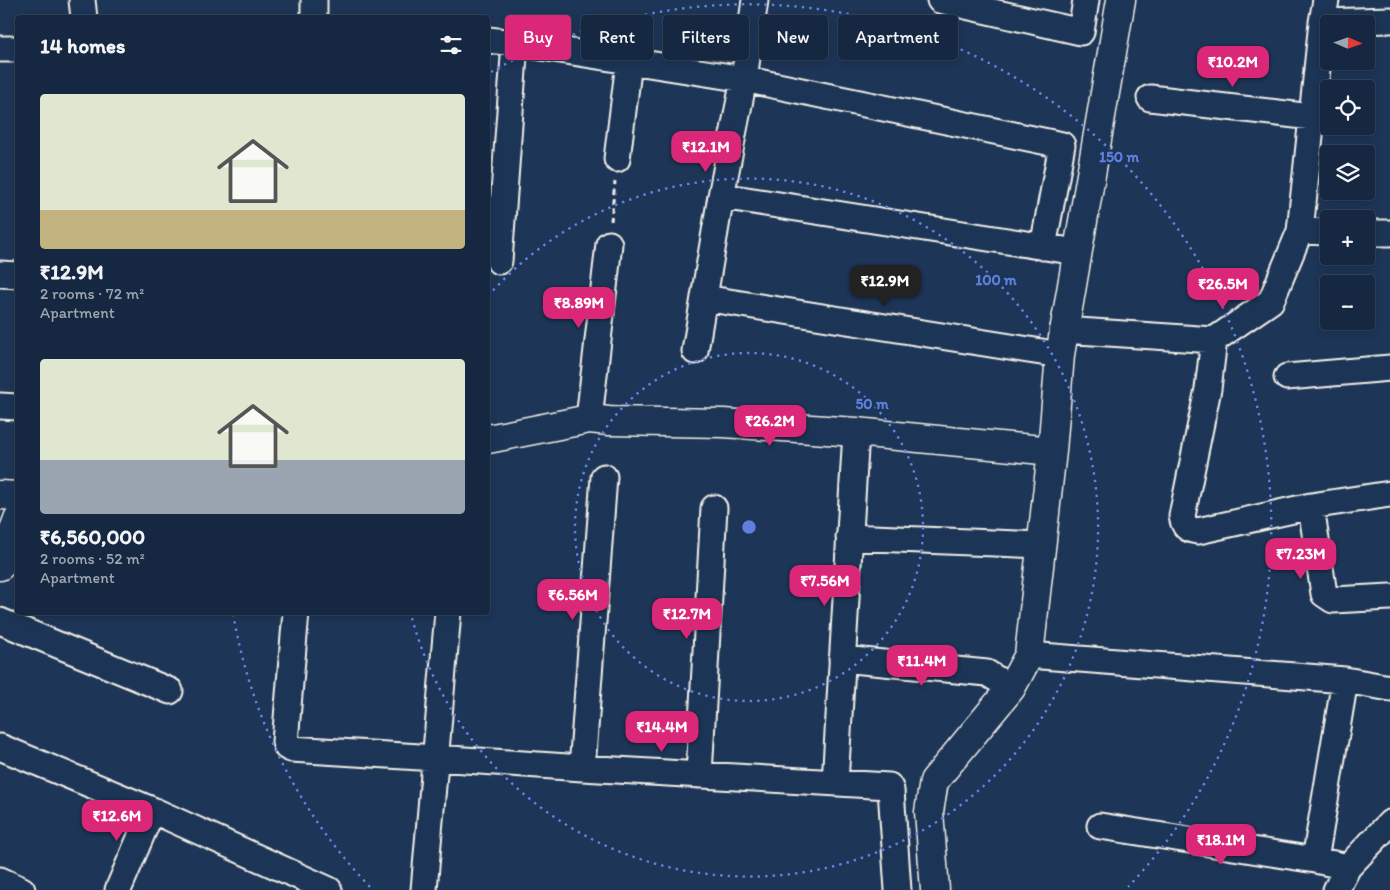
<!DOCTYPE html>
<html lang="en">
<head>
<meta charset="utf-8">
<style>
	:root { --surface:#162841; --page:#1f3048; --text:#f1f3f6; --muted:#9ea6b1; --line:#35445a; --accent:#db2777 }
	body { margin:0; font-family:Itim,sans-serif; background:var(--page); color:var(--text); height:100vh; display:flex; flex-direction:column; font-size:19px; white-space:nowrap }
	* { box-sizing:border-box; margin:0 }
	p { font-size:16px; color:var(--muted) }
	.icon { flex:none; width:28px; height:28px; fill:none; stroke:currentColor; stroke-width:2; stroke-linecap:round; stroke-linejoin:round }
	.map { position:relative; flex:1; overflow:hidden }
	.panel { position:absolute; left:15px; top:15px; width:475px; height:600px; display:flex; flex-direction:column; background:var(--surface); border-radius:5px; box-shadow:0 2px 8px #0003,0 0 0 1px var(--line) }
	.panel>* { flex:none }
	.guide { position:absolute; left:505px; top:15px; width:475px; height:45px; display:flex; gap:10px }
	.needle { width:32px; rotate:92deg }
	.fabs { position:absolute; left:1320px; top:15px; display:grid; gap:10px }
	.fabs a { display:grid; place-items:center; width:55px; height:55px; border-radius:5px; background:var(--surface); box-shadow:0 2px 8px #0003,0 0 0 1px var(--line); font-size:25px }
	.price { position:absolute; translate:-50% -42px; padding:0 11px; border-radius:10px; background:var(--accent); color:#fff; font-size:16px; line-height:32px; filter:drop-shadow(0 1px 2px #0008) }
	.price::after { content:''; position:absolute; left:50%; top:30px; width:15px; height:11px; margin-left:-8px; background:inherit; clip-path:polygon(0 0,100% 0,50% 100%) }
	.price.selected { background:#222; color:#fff }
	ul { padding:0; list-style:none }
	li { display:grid; align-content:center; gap:10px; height:265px; padding:0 25px }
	li span { display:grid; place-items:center; height:155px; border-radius:5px; color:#555 }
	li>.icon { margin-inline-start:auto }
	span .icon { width:90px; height:90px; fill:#fffc; stroke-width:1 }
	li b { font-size:21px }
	h2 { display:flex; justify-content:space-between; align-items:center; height:60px; padding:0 25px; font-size:21px }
	.pill { padding:0 18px; border-radius:5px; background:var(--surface); box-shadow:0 2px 8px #0003,0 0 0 1px var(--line); font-size:18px; line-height:45px }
	.pill.selected { background:var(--accent); color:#fff }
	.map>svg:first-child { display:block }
</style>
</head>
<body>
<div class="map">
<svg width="1390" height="890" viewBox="0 0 1390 890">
	<rect width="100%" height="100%" fill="#1d3557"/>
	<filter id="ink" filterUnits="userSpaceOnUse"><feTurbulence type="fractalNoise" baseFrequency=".02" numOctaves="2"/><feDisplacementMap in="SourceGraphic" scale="10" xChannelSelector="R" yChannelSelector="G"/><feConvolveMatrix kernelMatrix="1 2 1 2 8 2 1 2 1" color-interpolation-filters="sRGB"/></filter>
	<g filter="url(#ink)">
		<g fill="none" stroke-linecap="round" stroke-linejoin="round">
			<g stroke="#f4f1e8" stroke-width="29">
				<path id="minor" d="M82 0 84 18
					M940 0 1081 32 1086 0
					M314 18V0
					M1322 22 1390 20
					M488 40 515 43 744 79 1062 145 1043 247
					M0 49H18
					M1150 98 1312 117
					M617 159 629 62
					M721 196 1077 252
					M1300 231 1322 22 1326 0
					M1366 233H1390
					M499 261 515 43
					M0 274 18 275
					M704 298 1060 355
					M1063 330 1214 340 1271 301 1300 231 1329 232
					M1214 340 1208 389 1182 516C1184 527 1187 530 1198 531L1311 506 1390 494
					M695 351 721 196 744 79 755 0
					M1287 377 1390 368
					M0 406 18 407
					M589 419 609 244
					M1311 506 1324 594 1333 600 1390 597
					M849 537 1042 545
					M296 612 285 742 287 747 291 749 436 758 582 768 889 786 891 790 898 890
					M0 621 170 691
					M1029 655 1345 680 1390 688
					M842 659 987 673 1011 688
					M0 747 152 810 329 890
					M582 768 604 477
					M699 775 714 508
					M835 783 856 432
					M1100 826 1315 860 1348 867
					M1315 860 1345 680
					M0 880 22 890
					M118 890 152 810
					M424 890 448 612
					M1336 890 1348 867 1390 823"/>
			</g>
			<g stroke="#f4f1e8" stroke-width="31">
				<path id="tertiary" d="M488 439 589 419 609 421 723 423 856 432 1052 451
					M0 495 18 496
					M0 566 18 519
					M935 890 929 812 934 781 1011 688 1029 655 1052 451 1060 355 1121 0"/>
			</g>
			<path stroke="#f4f1e8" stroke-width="3" stroke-dasharray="5 4" stroke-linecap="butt" d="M611 221 615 182"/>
			<use href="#minor" stroke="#1d3557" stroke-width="25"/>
			<use href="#tertiary" stroke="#1d3557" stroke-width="28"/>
		</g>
	</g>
	<g fill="none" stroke="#5e7fdd" stroke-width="2.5" stroke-dasharray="2.5 5">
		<circle cx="749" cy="527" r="174"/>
		<path d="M488 296A349 349 0 1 1 411 614"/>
		<path d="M370 887A523 523 0 0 1 233 613M491 72A523 523 0 0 1 1128 887"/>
	</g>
	<circle cx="749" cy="527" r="8" fill="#5e7fdd" stroke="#1d3557" stroke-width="2.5"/>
	<g font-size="15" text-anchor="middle" font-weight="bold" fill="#5e7fdd" stroke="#1d3557" stroke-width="4.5" stroke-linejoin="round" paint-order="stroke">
		<text x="1119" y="162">150 m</text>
		<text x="996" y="285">100 m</text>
		<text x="872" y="409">50 m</text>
	</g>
</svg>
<div class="fabs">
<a><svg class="needle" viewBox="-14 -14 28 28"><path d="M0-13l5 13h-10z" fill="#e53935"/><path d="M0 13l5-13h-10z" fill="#9ea6b1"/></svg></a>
<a><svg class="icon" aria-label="locate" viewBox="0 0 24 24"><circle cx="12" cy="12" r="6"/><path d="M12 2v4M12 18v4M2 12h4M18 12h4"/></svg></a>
<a><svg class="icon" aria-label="layers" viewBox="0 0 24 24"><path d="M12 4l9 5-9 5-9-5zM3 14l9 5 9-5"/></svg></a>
<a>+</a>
<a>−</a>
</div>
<b class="price" style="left:1233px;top:88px">₹10.2M</b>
<b class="price" style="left:706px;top:173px">₹12.1M</b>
<b class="price selected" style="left:885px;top:307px">₹12.9M</b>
<b class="price" style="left:1223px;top:310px">₹26.5M</b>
<b class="price" style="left:579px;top:329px">₹8.89M</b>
<b class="price" style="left:770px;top:447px">₹26.2M</b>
<b class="price" style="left:1301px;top:580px">₹7.23M</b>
<b class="price" style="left:825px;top:607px">₹7.56M</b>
<b class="price" style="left:573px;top:621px">₹6.56M</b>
<b class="price" style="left:687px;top:640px">₹12.7M</b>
<b class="price" style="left:922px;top:687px">₹11.4M</b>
<b class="price" style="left:662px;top:753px">₹14.4M</b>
<b class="price" style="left:117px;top:842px">₹12.6M</b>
<b class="price" style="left:1221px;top:866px">₹18.1M</b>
<div class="guide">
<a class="pill selected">Buy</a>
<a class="pill">Rent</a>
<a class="pill">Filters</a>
<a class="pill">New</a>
<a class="pill">Apartment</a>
</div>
<section class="panel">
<h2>14 homes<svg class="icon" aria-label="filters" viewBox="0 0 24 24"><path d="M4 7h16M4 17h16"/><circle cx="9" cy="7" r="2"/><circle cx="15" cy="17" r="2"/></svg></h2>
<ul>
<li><span style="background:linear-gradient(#dfe7d0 75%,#c2b280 0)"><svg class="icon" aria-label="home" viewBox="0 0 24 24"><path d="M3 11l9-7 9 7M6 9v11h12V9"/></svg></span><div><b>₹12.9M</b><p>2 rooms · 72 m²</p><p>Apartment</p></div></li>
<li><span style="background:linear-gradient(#dfe7d0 65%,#9aa5b1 0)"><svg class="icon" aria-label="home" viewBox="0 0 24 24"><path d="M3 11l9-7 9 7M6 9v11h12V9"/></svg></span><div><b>₹6,560,000</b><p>2 rooms · 52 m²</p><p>Apartment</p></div></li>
</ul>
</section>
</div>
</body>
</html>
